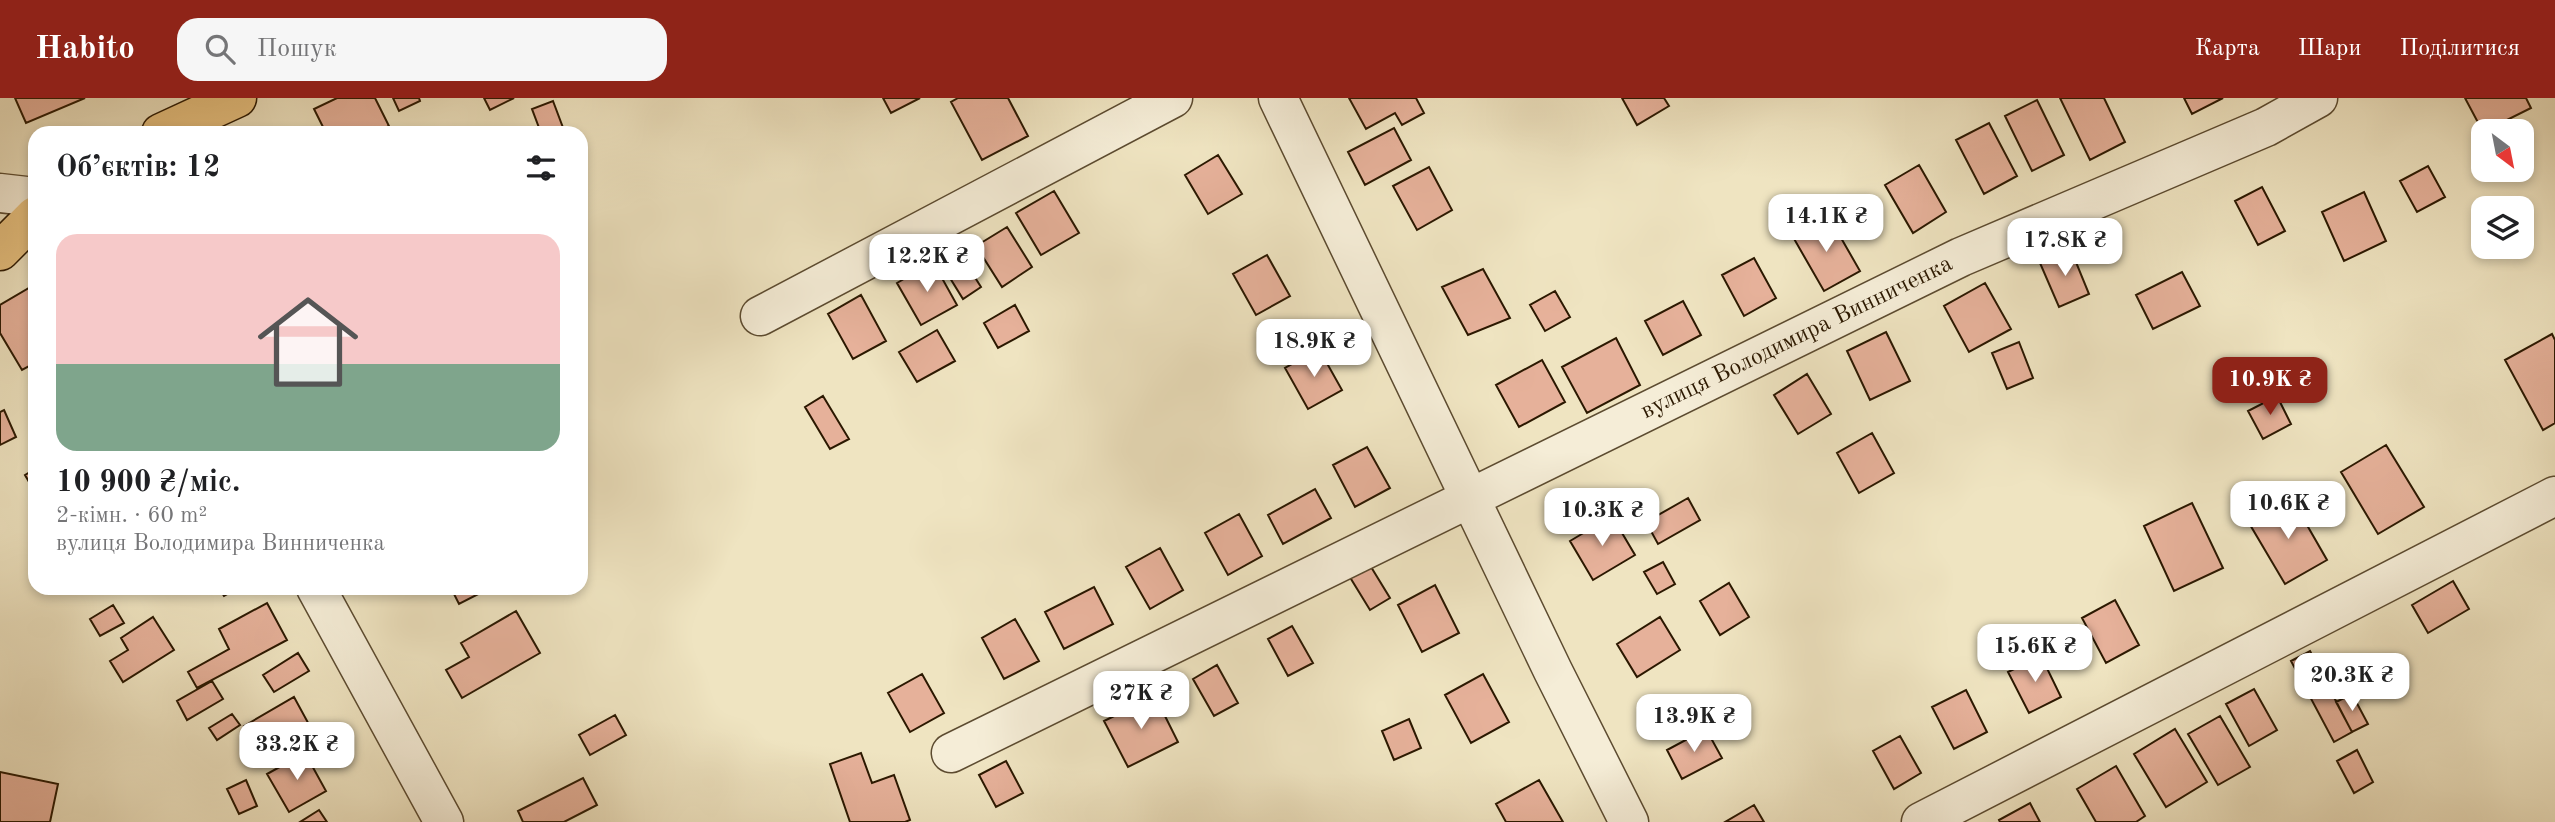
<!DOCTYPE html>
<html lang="uk">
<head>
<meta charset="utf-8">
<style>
	:root { --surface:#fff; --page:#f6f6f6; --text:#202124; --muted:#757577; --line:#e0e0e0; --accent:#8f2418 }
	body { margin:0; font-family:"Old Standard TT",serif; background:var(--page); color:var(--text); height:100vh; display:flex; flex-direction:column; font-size:26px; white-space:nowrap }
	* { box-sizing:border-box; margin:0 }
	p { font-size:23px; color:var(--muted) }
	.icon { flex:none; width:38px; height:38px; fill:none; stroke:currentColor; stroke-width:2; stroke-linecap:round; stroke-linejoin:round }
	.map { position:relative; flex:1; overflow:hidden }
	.drawer { position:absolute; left:28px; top:28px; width:560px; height:469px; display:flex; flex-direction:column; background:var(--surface); border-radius:21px; box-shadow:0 4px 10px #0003 }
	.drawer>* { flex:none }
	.needle { width:46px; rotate:148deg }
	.tools { position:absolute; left:2471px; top:21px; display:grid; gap:14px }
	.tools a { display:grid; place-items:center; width:63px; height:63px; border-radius:14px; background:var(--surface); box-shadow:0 4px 10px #0003; font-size:35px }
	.price { position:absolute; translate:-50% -60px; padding:0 16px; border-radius:14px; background:#fff; color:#222; font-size:23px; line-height:46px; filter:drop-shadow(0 2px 4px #0008) }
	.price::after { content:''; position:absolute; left:50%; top:42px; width:21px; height:16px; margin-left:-10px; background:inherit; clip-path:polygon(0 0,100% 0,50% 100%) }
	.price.selected { background:var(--accent); color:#fff }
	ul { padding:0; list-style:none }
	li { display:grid; align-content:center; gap:14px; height:371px; padding:0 28px }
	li+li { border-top:2px solid var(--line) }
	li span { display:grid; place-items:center; height:217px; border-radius:21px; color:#555 }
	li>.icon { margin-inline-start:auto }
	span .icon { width:126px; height:126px; fill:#fffc; stroke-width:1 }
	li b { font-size:30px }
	h2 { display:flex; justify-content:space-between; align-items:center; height:84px; padding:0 28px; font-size:30px }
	header { display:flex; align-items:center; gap:42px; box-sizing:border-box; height:98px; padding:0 35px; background:var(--accent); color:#fff }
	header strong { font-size:33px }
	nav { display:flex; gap:38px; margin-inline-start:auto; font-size:24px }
	.search { width:490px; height:63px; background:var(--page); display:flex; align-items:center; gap:18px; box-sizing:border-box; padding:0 24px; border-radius:21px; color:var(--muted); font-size:26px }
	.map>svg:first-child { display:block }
</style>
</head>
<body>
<header>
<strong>Habito</strong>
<div class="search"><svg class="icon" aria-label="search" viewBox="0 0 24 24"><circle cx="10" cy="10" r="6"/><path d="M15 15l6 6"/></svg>Пошук</div>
<nav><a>Карта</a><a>Шари</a><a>Поділитися</a></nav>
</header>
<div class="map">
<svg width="2555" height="724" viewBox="0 0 2555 724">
	<rect width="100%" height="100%" fill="#efe4c1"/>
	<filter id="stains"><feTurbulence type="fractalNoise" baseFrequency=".00286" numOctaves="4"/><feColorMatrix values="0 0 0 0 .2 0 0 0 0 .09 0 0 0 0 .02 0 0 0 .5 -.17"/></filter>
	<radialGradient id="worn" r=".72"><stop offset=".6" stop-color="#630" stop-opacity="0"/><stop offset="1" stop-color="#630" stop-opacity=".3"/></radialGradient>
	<path fill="#e6b19a" stroke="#2b1800" stroke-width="2" d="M15 0H85L26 25Z
		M337 0H375L389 28 375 35H326L314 11Z
		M393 0H419L420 3 399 13Z
		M484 0H514L490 12Z
		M883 0H920L891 15Z
		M958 0H1008L1028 38 982 62 951 4Z
		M1349 0H1416L1424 15 1402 27 1395 15 1366 31Z
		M1622 0H1664L1669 8 1637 27Z
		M2060 0H2104L2125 44 2090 62Z
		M2184 0H2223L2192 16Z
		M2465 0H2526L2531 10 2483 34Z
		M2037 2 2064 57 2032 73 2005 18Z
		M553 3 565 35H541L532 11Z
		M1989 25 2017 78 1984 96 1956 42Z
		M1394 30 1411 62 1365 87 1348 54Z
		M1218 57 1242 96 1208 116 1185 77Z
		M1919 67 1946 114 1913 135 1885 87Z
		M2428 68 2445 99 2417 114 2400 83Z
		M1429 69 1452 112 1417 132 1393 88Z
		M2262 89 2285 133 2258 147 2235 103Z
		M1054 93 1079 135 1041 157 1016 115Z
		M2364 94 2386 143 2344 163 2322 114Z
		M1829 119 1860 173 1824 193 1793 139Z
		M1007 129 1032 169 1002 189 976 148Z
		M2071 152 2089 196 2059 209 2040 165Z
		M960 156 981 189 963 201 942 167Z
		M1267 157 1290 198 1256 217 1233 176Z
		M1754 160 1776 200 1744 218 1722 177Z
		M933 164 957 207 921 227 897 185Z
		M1483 171 1510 220 1468 237 1442 189Z
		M2182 174 2200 208 2153 231 2136 197Z
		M1985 185 2011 231 1969 254 1944 208Z
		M34 187 35 265 22 272 0 235V207Z
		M1555 193 1570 219 1545 233 1530 207Z
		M861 197 886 243 853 261 828 216Z
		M1683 203 1701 237 1663 257 1645 223Z
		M1015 207 1029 233 998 250 984 225Z
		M937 232 955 263 917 284 899 254Z
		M1886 234 1910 283 1870 302 1847 253Z
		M2552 236 2555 242V325L2543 332 2505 262Z
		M1616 240 1640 287 1587 315 1562 269Z
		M2019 244 2033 280 2007 291 1992 255Z
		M1319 251 1342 292 1308 311 1285 270Z
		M1542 262 1565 304 1519 329 1496 287Z
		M1807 276 1831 316 1798 336 1774 297Z
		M823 298 849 341 830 351 805 309Z
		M2277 298 2291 326 2263 341 2248 313Z
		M4 312 16 339 0 347V314Z
		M1872 335 1894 375 1859 395 1837 355Z
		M2386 347 2424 409 2378 436 2341 374Z
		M1367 349 1390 390 1355 409 1333 367Z
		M35 371V394L25 377Z
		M1315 391 1331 420 1283 446 1268 417Z
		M1688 400 1700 422 1658 446 1646 424Z
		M2292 401 2327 462 2285 486 2249 425Z
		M2192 405 2223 470 2174 493 2144 428Z
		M1239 416 1262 458 1228 477 1205 435Z
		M1612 418 1635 457 1593 482 1570 443Z
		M1160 450 1183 492 1150 511 1126 469Z
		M1368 464 1390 500 1370 512 1348 476Z
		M1663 464 1675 486 1657 496 1644 474Z
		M2453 483 2469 511 2428 535 2412 507Z
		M1729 485 1749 519 1720 537 1700 503Z
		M1435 487 1459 535 1422 554 1398 507Z
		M1094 489 1113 526 1064 551 1045 514Z
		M219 490H238L224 498Z
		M451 490H490L459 506Z
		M2115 502 2139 547 2106 565 2082 520Z
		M267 505 287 542 197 590 188 574 229 551 219 531Z
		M113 507 124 525 100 538 90 521Z
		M516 513 540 555 462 600 446 572 469 559 461 545Z
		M153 519 174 552 123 584 110 563 128 552 121 540Z
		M1660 519 1680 552 1637 579 1617 546Z
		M1015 521 1039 563 1004 581 982 540Z
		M1292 528 1313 565 1288 578 1268 541Z
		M2310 553 2352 634 2334 644 2291 563Z
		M298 555 309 573 274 594 263 577Z
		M2041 558 2061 599 2029 615 2008 574Z
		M1217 567 1238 605 1214 618 1193 581Z
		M922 576 944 615 910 634 888 595Z
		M1483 576 1509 624 1471 645 1445 597Z
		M212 583 223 601 187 622 177 603Z
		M2254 591 2277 632 2249 648 2226 606Z
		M1966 592 1987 634 1954 651 1932 609Z
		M2352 596 2368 626 2352 634 2336 604Z
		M1155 598 1178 644 1128 669 1104 623Z
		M294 599 312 632 262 660 244 628Z
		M232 616 240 627 217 642 209 630Z
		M615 617 626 637 590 657 579 637Z
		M2220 618 2250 669 2218 687 2188 636Z
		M1409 621 1421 650 1394 662 1382 633Z
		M1706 631 1722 660 1682 681 1667 652Z
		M2175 631 2207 684 2166 709 2134 656Z
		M1900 638 1921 675 1894 691 1873 653Z
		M2357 652 2373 684 2354 695 2337 663Z
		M305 655 326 693 289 714 267 676Z
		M861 655 872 685 894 677 910 722 905 724H850L830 666Z
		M1006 663 1023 695 996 709 979 677Z
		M2116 668 2145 718 2136 724H2096L2077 691Z
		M0 674 58 686 50 724H0Z
		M583 680 597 707 564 724H523L518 713Z
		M246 682 257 708 239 716 227 691Z
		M1539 682 1563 724H1506L1496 706Z
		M2030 705 2040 724H2000L1999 722Z
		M1754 707 1764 724H1725Z
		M319 712 327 724H300Z"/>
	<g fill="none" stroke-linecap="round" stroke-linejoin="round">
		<g stroke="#5c4b30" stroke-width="41">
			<path id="minor" d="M1278 0 1553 573 1629 724
				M0 95 35 99
				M760 218 1173 0
				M316 490 444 724
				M951 655 1961 159 2266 29 2318 0
				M1921 724 2555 398"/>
		</g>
		<g stroke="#2b1800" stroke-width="41">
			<path id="major" d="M161 35 237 0
				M0 153 35 118"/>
		</g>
		<use href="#minor" stroke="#f5edd7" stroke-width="38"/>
		<use href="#major" stroke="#e8c280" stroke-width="38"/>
	</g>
	<g text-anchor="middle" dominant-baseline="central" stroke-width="7" stroke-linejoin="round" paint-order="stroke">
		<g font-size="24" fill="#2b1800" stroke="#f5edd7">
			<text transform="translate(1797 240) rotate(-26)">вулиця Володимира Винниченка</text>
		</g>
	</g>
	<rect width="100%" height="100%" filter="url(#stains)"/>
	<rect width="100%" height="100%" fill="url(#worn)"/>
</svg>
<div class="tools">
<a><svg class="needle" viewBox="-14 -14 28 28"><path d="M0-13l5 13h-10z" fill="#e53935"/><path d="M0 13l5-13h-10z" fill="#757577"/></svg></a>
<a><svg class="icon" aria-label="layers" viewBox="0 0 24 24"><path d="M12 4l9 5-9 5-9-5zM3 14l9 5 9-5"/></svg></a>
</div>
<b class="price" style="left:1826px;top:156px">14.1K ₴</b>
<b class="price" style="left:2065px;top:180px">17.8K ₴</b>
<b class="price" style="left:927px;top:196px">12.2K ₴</b>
<b class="price" style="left:1314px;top:281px">18.9K ₴</b>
<b class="price selected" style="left:2270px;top:319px">10.9K ₴</b>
<b class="price" style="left:2288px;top:443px">10.6K ₴</b>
<b class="price" style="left:1602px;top:450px">10.3K ₴</b>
<b class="price" style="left:2035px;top:586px">15.6K ₴</b>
<b class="price" style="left:2352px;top:615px">20.3K ₴</b>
<b class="price" style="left:1141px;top:633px">27K ₴</b>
<b class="price" style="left:1694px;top:656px">13.9K ₴</b>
<b class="price" style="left:297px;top:684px">33.2K ₴</b>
<section class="drawer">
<h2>Об’єктів: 12<svg class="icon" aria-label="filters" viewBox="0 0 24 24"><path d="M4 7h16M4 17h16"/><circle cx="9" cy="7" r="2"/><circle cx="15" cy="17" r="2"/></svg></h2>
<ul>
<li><span style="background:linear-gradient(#f6c9c9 60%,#7fa58c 0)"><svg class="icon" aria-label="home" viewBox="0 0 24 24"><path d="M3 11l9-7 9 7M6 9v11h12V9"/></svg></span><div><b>10 900 ₴/міс.</b><p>2-кімн. · 60 m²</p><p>вулиця Володимира Винниченка</p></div></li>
</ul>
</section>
</div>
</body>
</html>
